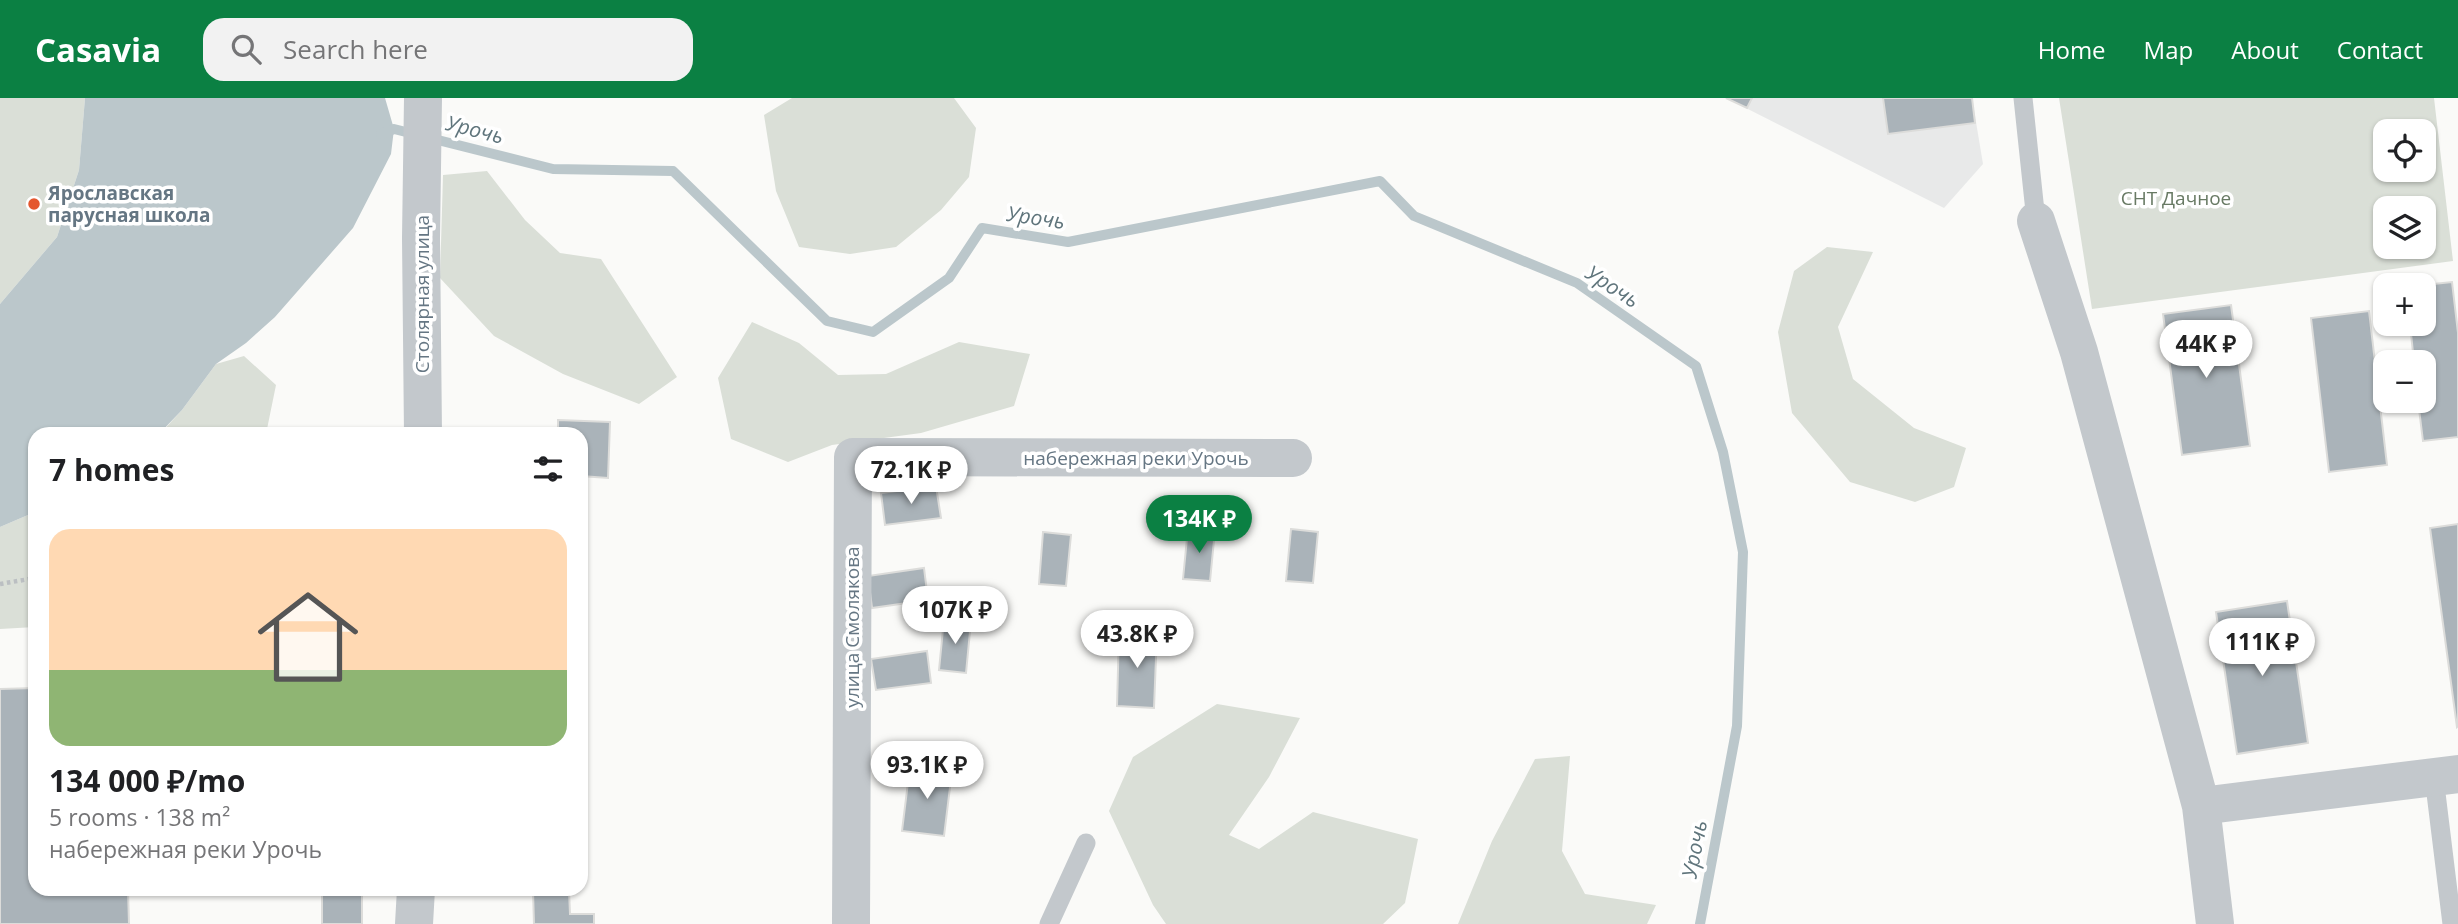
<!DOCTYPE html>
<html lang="en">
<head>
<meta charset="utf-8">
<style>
	:root { --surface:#fff; --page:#f2f2f2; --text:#202124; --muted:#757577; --accent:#0b8043 }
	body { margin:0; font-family:"Open Sans",sans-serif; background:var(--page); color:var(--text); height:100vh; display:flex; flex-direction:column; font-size:26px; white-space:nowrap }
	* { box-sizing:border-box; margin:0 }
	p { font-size:23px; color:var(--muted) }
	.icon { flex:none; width:38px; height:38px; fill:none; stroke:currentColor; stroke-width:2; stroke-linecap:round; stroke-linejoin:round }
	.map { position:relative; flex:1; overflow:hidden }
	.side { position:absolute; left:28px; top:329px; width:560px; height:469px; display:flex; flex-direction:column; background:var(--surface); border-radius:21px; box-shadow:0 2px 5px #0004 }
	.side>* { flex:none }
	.controls { position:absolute; left:2373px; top:21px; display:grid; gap:14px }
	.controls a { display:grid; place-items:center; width:63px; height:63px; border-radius:14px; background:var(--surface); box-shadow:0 2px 5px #0004; font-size:35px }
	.price { position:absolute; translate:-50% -60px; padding:0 16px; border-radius:24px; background:#fff; color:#222; font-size:23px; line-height:46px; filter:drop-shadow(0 2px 4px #0008) }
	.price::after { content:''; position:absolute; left:50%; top:42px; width:21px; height:16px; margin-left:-10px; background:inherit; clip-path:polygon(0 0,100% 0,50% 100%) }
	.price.current { background:var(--accent); color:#fff }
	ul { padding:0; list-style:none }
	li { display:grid; align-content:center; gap:14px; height:371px; padding:0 21px }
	li span { display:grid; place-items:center; height:217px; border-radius:21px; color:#555 }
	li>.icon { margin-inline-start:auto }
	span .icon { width:126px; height:126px; fill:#fffc; stroke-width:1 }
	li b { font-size:30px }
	h2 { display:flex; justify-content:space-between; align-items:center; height:84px; padding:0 21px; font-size:30px }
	header { display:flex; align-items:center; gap:42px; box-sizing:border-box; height:98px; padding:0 35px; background:var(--accent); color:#fff }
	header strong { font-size:33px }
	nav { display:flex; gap:38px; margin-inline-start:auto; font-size:24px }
	.search { width:490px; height:63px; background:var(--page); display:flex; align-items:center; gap:18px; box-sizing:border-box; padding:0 24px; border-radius:21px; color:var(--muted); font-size:26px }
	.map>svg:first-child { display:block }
</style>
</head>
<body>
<header>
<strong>Casavia</strong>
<div class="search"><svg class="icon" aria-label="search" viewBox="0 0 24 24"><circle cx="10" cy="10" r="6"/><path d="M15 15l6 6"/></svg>Search here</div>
<nav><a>Home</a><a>Map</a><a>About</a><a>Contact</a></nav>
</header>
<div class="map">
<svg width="2458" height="826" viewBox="0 0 2458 826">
	<rect width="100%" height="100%" fill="#fafaf8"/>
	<path fill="#e8e9e9" d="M1726 0H1972L1983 66 1944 110Z"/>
	<path fill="#dadfd7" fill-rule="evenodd" d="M0 0H85L79 72 57 139 0 206Z
		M792 0H954L976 30 969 79 941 112 896 149 850 156 799 149 776 93 764 17Z
		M2059 0H2434L2453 163 2092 211ZM2424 33V72H2385V33ZM2424 110V149H2385V110Z
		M487 73 525 122 560 155 601 161 677 279 639 306 563 276 494 238 440 180 443 77Z
		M1827 149 1873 154 1838 229 1853 281 1914 330 1966 350 1954 389 1915 404 1850 384 1792 315 1778 234 1794 173Z
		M752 224 799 245 838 277 886 276 959 244 1030 256 1014 308 921 335 832 347 788 364 731 341 718 280Z
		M244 258 276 287 266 336H160L182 312 216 266Z
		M35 414V529L0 531V429Z
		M1217 606 1300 620 1269 679 1229 737 1259 751 1313 714 1418 741 1405 805 1383 826H1166L1153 807 1109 713 1133 659Z
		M1570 658 1562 753 1585 796 1656 807 1647 826H1458L1492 743 1535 661Z"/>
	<path fill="#bbc7cb" d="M85 0H385L394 31 391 56 353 130 275 219 246 245 216 266 182 312 159 336H35V414L0 429V206L57 139 79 72Z"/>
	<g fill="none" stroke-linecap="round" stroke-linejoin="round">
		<path stroke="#bbc7cb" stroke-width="10" d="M381 36 394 31 553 71 673 73 827 223 873 234 949 180 982 130 1068 144 1380 83 1414 118 1577 185 1696 268 1723 354 1743 454 1737 628 1700 826"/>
	</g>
	<path fill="#aab3b9" stroke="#dcdcda" stroke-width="2" d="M1726 0H1752L1747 10Z
		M1883 0H1972L1975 25 1888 36Z
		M2452 184 2458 235V339L2423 343 2418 303H2424V264H2414L2410 226H2424V187Z
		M2231 207 2250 348 2182 357 2163 216Z
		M2369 213 2387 367 2329 374 2311 220Z
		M558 322 610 324 608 380 581 378V336H558Z
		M936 388 941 420 885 427 881 395Z
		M2458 426V628L2457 629 2430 430Z
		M1188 430 1215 432 1210 483 1183 481Z
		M1291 431 1318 434 1313 485 1286 483Z
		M1043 434 1071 437 1066 488 1039 486Z
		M924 470 928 502 872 510 868 478Z
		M2287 503 2308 645 2237 656 2216 514Z
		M944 521 971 523 966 575 939 572Z
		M1119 534 1157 535 1154 610 1117 608Z
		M927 553 931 585 876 592 871 561Z
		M35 590V791H128L129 826H0V591Z
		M910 668 952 673 944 738 902 733Z
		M322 791H362V826H322Z
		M569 792 570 816H594V826H534L533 793Z"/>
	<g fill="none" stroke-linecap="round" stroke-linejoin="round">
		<path stroke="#bbbfc2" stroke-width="4.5" stroke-dasharray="3.5 3.5" stroke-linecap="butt" d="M0 486 35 480"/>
		<path stroke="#c3c8cc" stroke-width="19" d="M2023 0 2036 123
			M2434 679 2452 826
			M1049 826 1086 745"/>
		<path stroke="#c3c8cc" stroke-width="38" d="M2036 123 2079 254 2201 708 2215 826
			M423 336 421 140 423 0
			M2201 708 2458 676
			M414 826 416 791
			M851 826 853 359 1293 360"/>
	</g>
	<circle fill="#e4572e" stroke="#fff" stroke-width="2.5" cx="34" cy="106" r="7"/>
	<g text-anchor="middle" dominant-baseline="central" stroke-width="7" stroke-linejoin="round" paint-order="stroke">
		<g font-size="19" font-weight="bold" fill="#657683" stroke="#fff" text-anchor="start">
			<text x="48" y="95">Ярославская<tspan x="48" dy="22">парусная школа</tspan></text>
		</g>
		<g font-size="19" fill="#687a64" stroke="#fff">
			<text x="2176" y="100">СНТ Дачное</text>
		</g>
		<g font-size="19" fill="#657683" stroke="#fff">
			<text transform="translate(422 196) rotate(-90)">Столярная улица</text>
			<text x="1136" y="360">набережная реки Урочь</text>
			<text transform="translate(852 529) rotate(-90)">улица Смолякова</text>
		</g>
		<g font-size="21" font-style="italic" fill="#60757c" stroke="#fff">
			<text transform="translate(475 31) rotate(14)">Урочь</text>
			<text transform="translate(1036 119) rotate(8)">Урочь</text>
			<text transform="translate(1613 188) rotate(33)">Урочь</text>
			<text transform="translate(1694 751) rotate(-79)">Урочь</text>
		</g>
	</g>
</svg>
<div class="controls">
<a><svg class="icon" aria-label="locate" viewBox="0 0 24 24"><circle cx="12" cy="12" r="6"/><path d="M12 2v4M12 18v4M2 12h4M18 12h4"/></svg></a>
<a><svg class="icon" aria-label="layers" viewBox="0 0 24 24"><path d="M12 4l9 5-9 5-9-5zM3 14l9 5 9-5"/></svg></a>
<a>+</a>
<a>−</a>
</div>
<b class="price" style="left:2206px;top:282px">44K ₽</b>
<b class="price" style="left:911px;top:408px">72.1K ₽</b>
<b class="price current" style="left:1199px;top:457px">134K ₽</b>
<b class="price" style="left:955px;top:548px">107K ₽</b>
<b class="price" style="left:1137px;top:572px">43.8K ₽</b>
<b class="price" style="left:2262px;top:580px">111K ₽</b>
<b class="price" style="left:927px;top:703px">93.1K ₽</b>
<section class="side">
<h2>7 homes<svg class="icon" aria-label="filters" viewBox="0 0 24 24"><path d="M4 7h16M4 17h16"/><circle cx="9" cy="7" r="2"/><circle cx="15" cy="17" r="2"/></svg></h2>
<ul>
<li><span style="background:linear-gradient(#ffd9b3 65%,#8fb573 0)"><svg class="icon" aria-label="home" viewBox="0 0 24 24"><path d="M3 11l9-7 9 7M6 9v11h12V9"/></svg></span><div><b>134 000 ₽/mo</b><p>5 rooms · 138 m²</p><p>набережная реки Урочь</p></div></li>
</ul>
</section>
</div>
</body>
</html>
